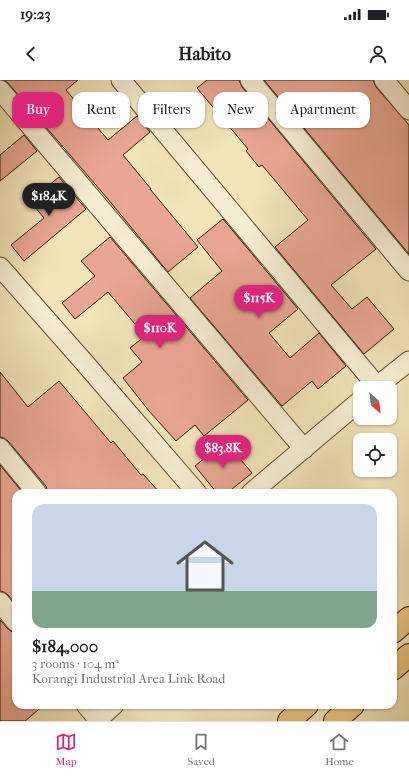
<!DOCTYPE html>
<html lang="en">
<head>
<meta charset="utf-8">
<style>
	:root { --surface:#fff; --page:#f2f2f2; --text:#202124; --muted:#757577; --line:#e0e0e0; --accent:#db2777 }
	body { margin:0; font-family:"IM FELL French Canon",serif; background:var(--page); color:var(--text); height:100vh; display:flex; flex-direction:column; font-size:15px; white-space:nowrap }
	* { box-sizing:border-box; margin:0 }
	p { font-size:13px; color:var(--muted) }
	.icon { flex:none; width:22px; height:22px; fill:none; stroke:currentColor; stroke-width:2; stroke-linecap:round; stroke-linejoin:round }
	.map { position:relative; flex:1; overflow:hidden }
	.drawer { position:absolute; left:12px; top:409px; width:385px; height:220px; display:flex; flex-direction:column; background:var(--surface); border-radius:12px; box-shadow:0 1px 3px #0004 }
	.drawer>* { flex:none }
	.banner { position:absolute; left:12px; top:12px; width:385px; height:36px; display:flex; gap:8px }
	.needle { width:26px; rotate:152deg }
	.fabs { position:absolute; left:353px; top:301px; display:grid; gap:8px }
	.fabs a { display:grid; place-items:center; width:44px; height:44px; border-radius:8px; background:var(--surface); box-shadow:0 1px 3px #0004; font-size:20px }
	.price { position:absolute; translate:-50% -34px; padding:0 9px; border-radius:14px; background:var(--accent); color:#fff; font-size:13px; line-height:26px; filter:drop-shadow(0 1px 2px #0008) }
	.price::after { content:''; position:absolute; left:50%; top:24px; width:12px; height:9px; margin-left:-6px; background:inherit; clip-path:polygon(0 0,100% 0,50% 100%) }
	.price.on { background:#222; color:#fff }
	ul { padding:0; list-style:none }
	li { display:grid; align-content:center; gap:8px; height:212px; padding:0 20px }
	li span { display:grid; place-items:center; height:124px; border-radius:12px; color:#555 }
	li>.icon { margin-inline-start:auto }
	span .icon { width:72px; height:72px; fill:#fffc; stroke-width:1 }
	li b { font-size:17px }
	.pill { padding:0 14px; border-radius:12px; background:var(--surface); box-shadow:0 1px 3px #0004; font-size:14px; line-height:36px }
	.pill.on { background:var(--accent); color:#fff }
	.status { display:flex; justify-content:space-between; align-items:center; height:28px; padding:0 20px; background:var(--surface); direction:ltr }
	.status svg { height:11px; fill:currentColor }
	header { display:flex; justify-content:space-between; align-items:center; height:52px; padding:0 20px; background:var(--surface); font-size:18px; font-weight:700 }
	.tab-bar { display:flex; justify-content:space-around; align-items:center; height:56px; border-top:1px solid var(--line); background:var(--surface); font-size:11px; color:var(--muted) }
	.tab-bar a { display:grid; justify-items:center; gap:2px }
	.tab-bar .on { color:var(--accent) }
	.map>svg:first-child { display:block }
</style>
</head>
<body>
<div class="status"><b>19:23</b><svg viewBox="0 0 49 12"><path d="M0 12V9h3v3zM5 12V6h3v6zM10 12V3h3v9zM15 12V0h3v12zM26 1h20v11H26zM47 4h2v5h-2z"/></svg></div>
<header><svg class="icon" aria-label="back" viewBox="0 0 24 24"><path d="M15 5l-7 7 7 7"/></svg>Habito<svg class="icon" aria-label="person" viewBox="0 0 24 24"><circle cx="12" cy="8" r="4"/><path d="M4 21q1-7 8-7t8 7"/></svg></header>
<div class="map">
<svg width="409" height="641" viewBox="0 0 409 641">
	<rect width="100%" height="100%" fill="#f2e3b8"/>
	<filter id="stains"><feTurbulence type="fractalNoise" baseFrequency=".005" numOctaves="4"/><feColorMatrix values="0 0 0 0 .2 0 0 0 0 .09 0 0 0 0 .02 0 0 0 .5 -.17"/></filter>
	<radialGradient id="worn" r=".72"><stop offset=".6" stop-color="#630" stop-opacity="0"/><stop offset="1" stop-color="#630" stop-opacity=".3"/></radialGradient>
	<path fill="#e9a692" stroke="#2d1700" d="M4 0H78L66 10 108 60 137 36 150 52 123 75 151 109H150L198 167 168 192 107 118 8 3Z
		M207 0H239L242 7 376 169 331 205 352 229 367 217 394 249 364 274 275 167 308 140 262 85 259 87 246 71 248 69 197 8Z
		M264 0H373L376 7 409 45V174Z
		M24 55 37 71 0 101V75Z
		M59 97 86 129 24 181 11 165 44 138 30 121Z
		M223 139 298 229 269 253 290 278 319 253 346 286 318 309 312 301 282 326 190 218 222 191 197 160Z
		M110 157 248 320 204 356 195 345 176 361 149 331 123 298 142 282 130 268 145 256 108 212 75 239 62 223 95 196 81 181Z
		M0 292 28 327 59 301 111 363 113 361 141 395 143 394 160 413H48L46 406 8 361 4 358 0 357Z
		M225 361 252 393 227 413H217L195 386Z
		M0 385 23 413H16V524L8 515 4 512 0 511Z
		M0 540 8 549 12 552 16 553V625H44L25 641H0Z"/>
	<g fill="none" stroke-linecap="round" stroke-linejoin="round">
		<g stroke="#5e4a2e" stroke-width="21">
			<path id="minor" d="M121 0 377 306
				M250 0 409 191
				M384 0 409 30
				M0 10 304 369
				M0 187 83 281 197 413
				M375 308 409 281
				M0 368 37 413
				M251 413 360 321
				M0 522 16 542
				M86 625 98 639
				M96 641 114 625"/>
		</g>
		<g stroke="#2d1700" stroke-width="24">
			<path id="major" d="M393 552 409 538
				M393 589 409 575
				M289 641 307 625
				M335 641 353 625"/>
		</g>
		<use href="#minor" stroke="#f7edd1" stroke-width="19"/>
		<use href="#major" stroke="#e9c27c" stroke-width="22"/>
	</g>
	<rect width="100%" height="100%" filter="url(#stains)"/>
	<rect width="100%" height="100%" fill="url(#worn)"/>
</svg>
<div class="fabs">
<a><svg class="needle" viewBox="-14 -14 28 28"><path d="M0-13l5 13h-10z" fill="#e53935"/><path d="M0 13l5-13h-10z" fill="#757577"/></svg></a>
<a><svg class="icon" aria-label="locate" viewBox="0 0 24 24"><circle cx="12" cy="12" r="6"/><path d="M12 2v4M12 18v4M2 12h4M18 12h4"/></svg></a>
</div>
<b class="price on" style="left:49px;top:137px">$184K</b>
<b class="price" style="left:259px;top:239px">$115K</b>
<b class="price" style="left:160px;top:269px">$110K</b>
<b class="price" style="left:223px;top:389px">$83.8K</b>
<div class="banner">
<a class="pill on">Buy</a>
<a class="pill">Rent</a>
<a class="pill">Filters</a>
<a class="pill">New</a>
<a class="pill">Apartment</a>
</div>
<section class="drawer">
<ul>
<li><span style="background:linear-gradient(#c9d6e8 70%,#7fa58c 0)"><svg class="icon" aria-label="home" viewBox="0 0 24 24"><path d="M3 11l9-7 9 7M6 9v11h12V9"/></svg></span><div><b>$184,000</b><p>3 rooms · 104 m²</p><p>Korangi Industrial Area Link Road</p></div></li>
</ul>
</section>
</div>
<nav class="tab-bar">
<a class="on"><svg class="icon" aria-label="map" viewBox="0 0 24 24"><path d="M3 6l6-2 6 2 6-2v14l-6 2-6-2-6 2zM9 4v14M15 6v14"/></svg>Map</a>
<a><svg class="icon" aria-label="saved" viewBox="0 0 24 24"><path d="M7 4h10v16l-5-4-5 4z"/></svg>Saved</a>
<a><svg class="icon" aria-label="home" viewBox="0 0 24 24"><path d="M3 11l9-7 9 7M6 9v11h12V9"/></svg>Home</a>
</nav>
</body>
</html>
